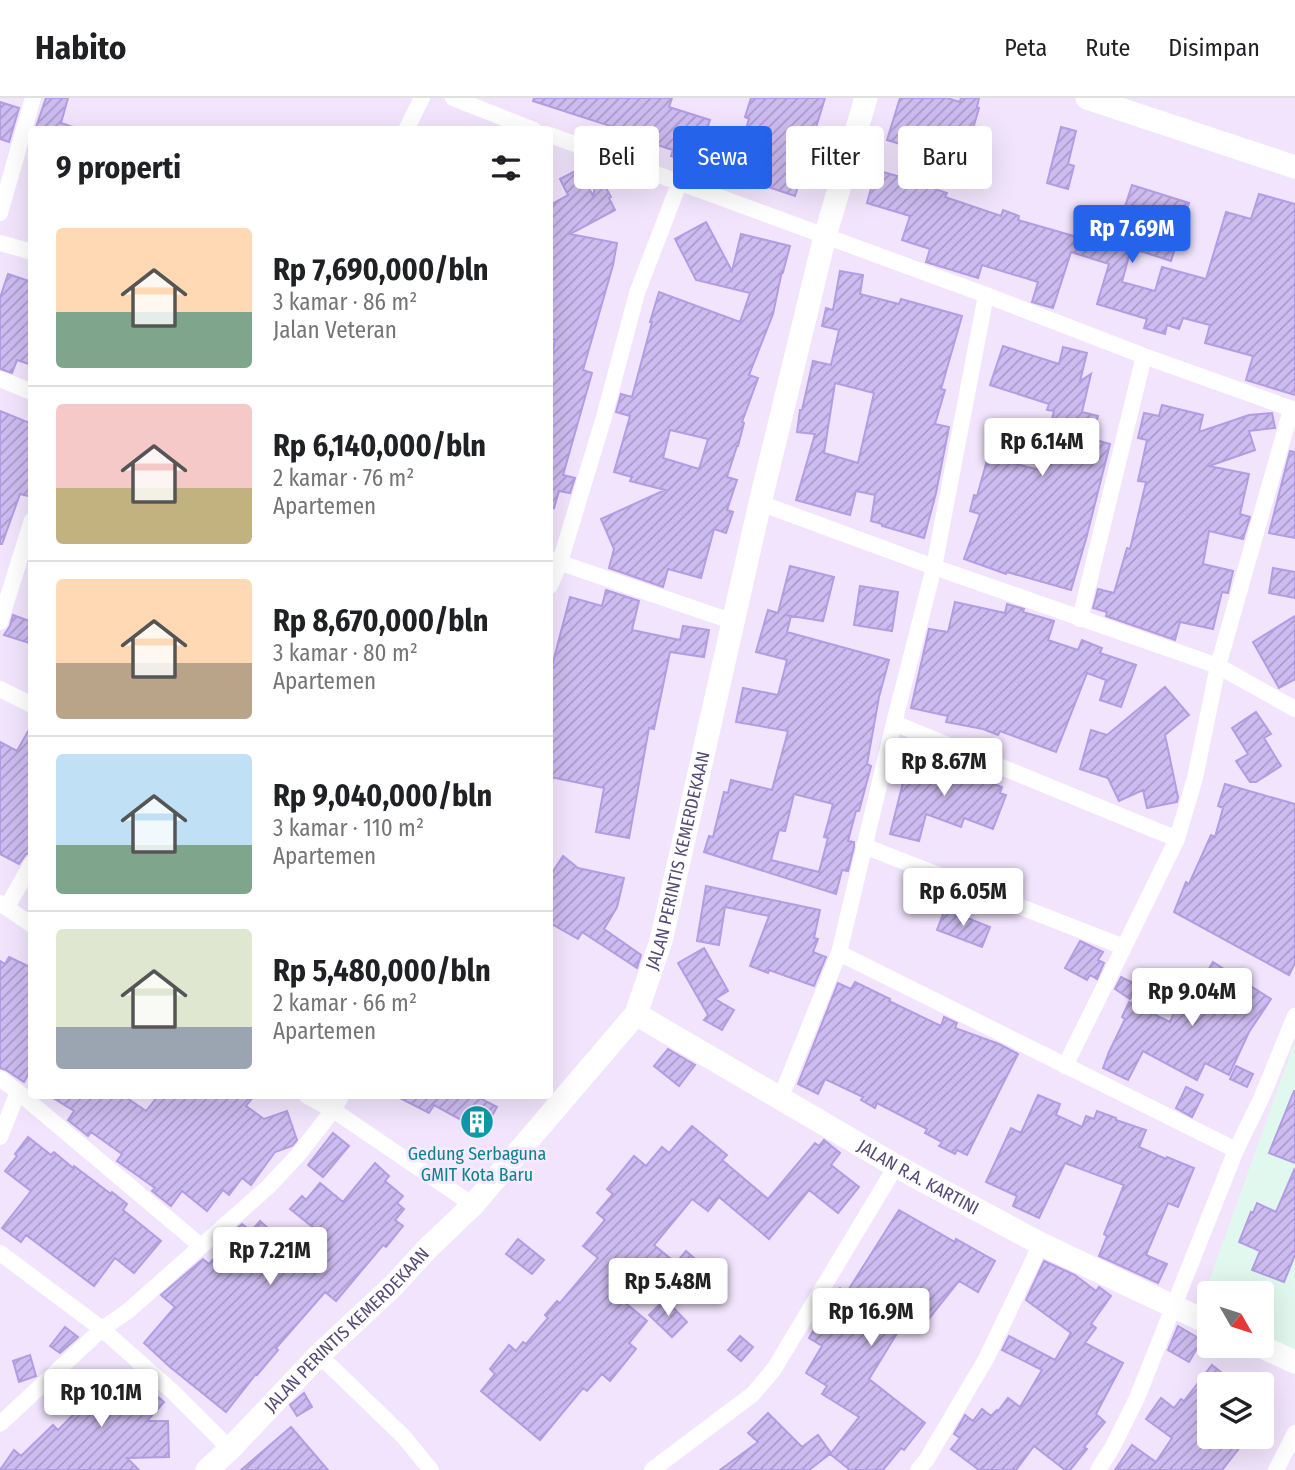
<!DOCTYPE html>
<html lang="id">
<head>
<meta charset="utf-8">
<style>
	:root { --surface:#fff; --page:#f6f6f6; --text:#202124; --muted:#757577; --line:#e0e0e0; --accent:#2563eb }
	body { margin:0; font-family:"Fira Sans Condensed",sans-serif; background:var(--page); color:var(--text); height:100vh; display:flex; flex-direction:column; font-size:26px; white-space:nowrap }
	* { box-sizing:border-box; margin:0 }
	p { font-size:23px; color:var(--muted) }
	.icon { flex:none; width:38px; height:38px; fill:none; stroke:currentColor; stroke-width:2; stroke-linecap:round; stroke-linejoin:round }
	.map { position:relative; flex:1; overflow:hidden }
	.sheet { position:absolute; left:28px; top:28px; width:525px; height:973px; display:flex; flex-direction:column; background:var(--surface); border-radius:7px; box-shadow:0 7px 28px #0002 }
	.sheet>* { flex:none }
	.banner { position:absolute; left:574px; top:28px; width:616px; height:63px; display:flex; gap:14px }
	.needle { width:46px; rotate:129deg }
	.controls { position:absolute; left:1197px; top:1183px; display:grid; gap:14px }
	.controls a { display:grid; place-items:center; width:77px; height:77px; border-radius:7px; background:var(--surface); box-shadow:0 7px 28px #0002; font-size:35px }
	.price { position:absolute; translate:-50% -60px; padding:0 16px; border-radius:7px; background:#fff; color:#222; font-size:23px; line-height:46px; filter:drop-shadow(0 2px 4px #0008) }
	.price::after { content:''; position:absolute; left:50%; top:42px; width:21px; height:16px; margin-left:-10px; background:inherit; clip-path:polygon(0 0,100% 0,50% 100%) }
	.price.selected { background:var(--accent); color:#fff }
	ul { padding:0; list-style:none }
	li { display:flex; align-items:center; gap:21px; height:175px; padding:0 28px }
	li+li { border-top:2px solid var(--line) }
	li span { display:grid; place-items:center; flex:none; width:196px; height:140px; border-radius:7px; color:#555 }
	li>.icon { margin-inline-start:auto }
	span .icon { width:84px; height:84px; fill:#fffc; stroke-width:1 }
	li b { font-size:30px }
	h2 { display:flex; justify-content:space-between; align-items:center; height:84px; padding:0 28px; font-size:30px }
	.tag { padding:0 24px; border-radius:7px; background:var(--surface); box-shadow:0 7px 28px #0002; font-size:24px; line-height:63px }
	.tag.selected { background:var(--accent); color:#fff }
	header { display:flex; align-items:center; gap:42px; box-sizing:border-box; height:98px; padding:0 35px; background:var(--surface); border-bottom:2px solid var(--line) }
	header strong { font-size:33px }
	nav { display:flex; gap:38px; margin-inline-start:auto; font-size:24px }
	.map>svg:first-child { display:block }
</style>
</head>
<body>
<header>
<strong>Habito</strong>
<nav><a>Peta</a><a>Rute</a><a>Disimpan</a></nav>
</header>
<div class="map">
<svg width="1295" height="1372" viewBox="0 0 1295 1372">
	<defs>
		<pattern id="building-hatch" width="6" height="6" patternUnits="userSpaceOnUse" patternTransform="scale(1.75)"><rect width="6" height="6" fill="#cdbcf1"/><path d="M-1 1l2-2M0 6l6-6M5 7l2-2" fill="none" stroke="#a99bc8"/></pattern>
	</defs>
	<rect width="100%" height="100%" fill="#f1e4fc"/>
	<path fill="#e1f8ee" d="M1295 943V1257L1262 1245V1195H1209V1226L1195 1222Z"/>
	<path fill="url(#building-hatch)" stroke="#b39ce4" stroke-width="2" fill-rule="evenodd" d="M46 0H68L61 25 73 29V32H35Z
		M534 0H672L669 9 710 22 705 38 740 49 749 21 745 19 751 0H825L795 98 724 74 721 83 704 78 707 69 671 58 673 52 645 43 644 47 623 40 626 33 533 3Z
		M900 0H947L960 4 961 0H979L977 9 979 10 963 65 887 42Z
		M0 4 19 10 9 44 0 41Z
		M1061 29 1076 33 1068 66 1074 68 1068 91 1047 85Z
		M579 71 593 98 598 75 611 99 609 100 615 112 570 136 617 145 613 167 583 272 592 275 563 377 575 380 570 395 559 393 554 410 550 409V262L555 242 550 240V107L568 97 560 81Z
		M876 72 915 83V84L947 95 945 99 1001 118 1003 112 1019 118 1018 122 1112 149 1132 87 1189 105 1171 163 1131 150 1122 184 1155 193 1162 169 1206 181 1226 114 1251 121 1259 96 1295 106V297L1246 282 1253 258 1205 245 1210 227 1183 220 1179 231 1167 227 1165 236 1144 230 1147 221 1097 206 1109 166 1071 154 1053 210 1032 204 1038 184 982 167 978 180 926 164 930 151 902 142 910 118 867 105Z
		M706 124 732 173 741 136 790 148 783 174 782 173 773 216 749 277 758 280 742 324 744 325 738 348H737L727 379 737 382 727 412 733 414 726 435 714 431 701 480 668 471 663 489 609 470 614 451 601 421 665 392 630 383 632 379 614 374 630 318 616 314 621 296 632 299 652 224H650L659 194 740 224 750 195 696 182 675 141ZM670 332 708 341 699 371 663 360Z
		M840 173 863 177 860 196 899 206 901 201 962 218 941 291 945 292 935 326 949 329 936 395 924 440 882 428V426L871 423 875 397 856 393 850 417 796 402 815 336 797 334 800 312H802L813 263 831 267 839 232 822 228 826 210 833 212ZM835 285 874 295 858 365 824 355Z
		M8 176 32 184V267L17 262 12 275 0 271V200Z
		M1003 248 1059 266 1063 249 1087 255 1080 283 1091 276 1082 314 1098 318 1092 341 1110 346 1086 441 1071 492 1007 474 1006 476 964 461 980 416 970 413 974 397 977 398 988 359 1040 372 1054 313 1047 312 1049 306 990 287Z
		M1162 307 1203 317 1199 334 1249 317 1272 315 1275 330 1249 333 1255 352 1209 368 1249 376 1240 416 1250 419 1243 441 1209 433 1203 466 1233 473 1228 495 1222 494 1213 531 1180 524 1175 542 1106 518 1107 514 1093 510 1098 491 1114 495 1127 450 1130 451 1146 384 1138 383 1147 342 1138 340 1144 315 1159 318Z
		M0 313 32 326V399L20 396 2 446H0Z
		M1290 353 1295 354V440L1269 435Z
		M790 468 834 479 823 523 785 517 791 518 787 534 889 562 879 599 867 666 871 668 859 713H856L848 743 854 744V749L848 773 842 772 836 796 704 754 709 738 713 739 724 694 728 695 731 682 772 692 788 633 736 624 743 590 778 597 787 562 756 554 768 512 778 515ZM794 696 833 706 824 739 828 740 819 774 771 762 779 732 785 733Z
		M1273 470 1295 474V500L1269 495Z
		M860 488 898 494 892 533 854 527Z
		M606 492 639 503 632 532 680 542 683 528 709 532 704 559 670 554 654 631 649 630 629 740 596 734 604 690 550 679V576L570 499 602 508Z
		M955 504 1005 515 1007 506 1024 511 1023 514 1054 523 1048 542 1078 552 1082 542 1102 550 1100 555 1136 567 1121 609 1100 602 1106 582 1087 575 1056 654 1000 633 998 637 983 631 946 624 948 618 911 610 929 531 948 534Z
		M13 517 32 524V546L4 537 10 528Z
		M1295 518V581L1279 590 1253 544Z
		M1165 589 1189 617 1165 637 1178 699 1177 704 1147 710 1143 692 1119 703 1108 680 1080 671 1091 632 1107 637Z
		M1256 614 1271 636 1264 640 1281 668 1256 684H1250L1236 663 1248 656 1232 630Z
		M32 626V755L26 756 19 766 0 756V644L17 653Z
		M910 657 962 670 961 673 1002 689 1000 695 1006 697 993 731 964 720 961 729 926 716 919 743 890 736Z
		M1225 686 1295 706V865L1289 877 1174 814 1186 784 1189 786 1211 737 1215 739 1223 710 1218 708Z
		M563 758 578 770 624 780 617 809 604 831 641 857 637 870 582 834 578 841 550 825V778Z
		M706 788 820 812 814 840 818 841 813 854 826 859 814 888 769 872 768 875 750 868 769 818 725 809 719 847 697 843Z
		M945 811 990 829 982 849 937 832Z
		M1080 843 1103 854 1098 862 1104 865 1097 881 1090 877 1087 882 1065 870Z
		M704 850 728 893 715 901 734 912 722 932 704 922 708 917 678 865Z
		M9 859 32 870V969L24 984 6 972 0 970V863L5 866Z
		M1213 864 1271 901 1249 934 1229 977 1205 965 1197 982 1143 953 1128 982 1103 970 1109 954 1125 921 1122 919 1129 904 1170 924 1183 894 1193 898Z
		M1121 879 1137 887 1130 901 1115 891Z
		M855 884 890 901 889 903 941 928 944 919 957 925 955 930 999 946 1018 956 967 1057 957 1052 955 1056 939 1048 942 1044 925 1035 927 1031 877 1005 875 1010 861 1002 863 999 825 981 818 996 798 986 838 885 851 891Z
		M668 951 695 967 679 988 654 968Z
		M1236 968 1253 976 1247 989 1230 981Z
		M1186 989 1203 997 1192 1019 1176 1010Z
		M1294 993H1295V1065L1269 1055Z
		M1038 997 1060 1006 1056 1017 1082 1029 1086 1018 1094 1021 1097 1013 1116 1020V1022L1146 1032 1139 1049 1166 1061 1167 1059 1194 1070 1178 1109 1168 1105 1146 1157 1167 1166 1158 1185 1099 1158 1107 1138 1104 1136 1124 1087 1065 1065 1039 1120 1013 1108 1017 1098 986 1084 1011 1030 1021 1035Z
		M50 998H124L146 1013 158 998H254L246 1008 264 1021 287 1013 297 1042 292 1048 275 1054 251 1087 242 1080 229 1097 223 1092 207 1113 182 1093 171 1108 152 1093 155 1090 117 1063 122 1056 91 1034 88 1038 68 1022 74 1013Z
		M396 998H476L497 1009 483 1034 434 1007 429 1015Z
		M692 1028 727 1057 722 1062 768 1101 815 1045 819 1048 824 1042 840 1055 831 1067 859 1089 838 1115 809 1092 769 1141 719 1099 708 1113 692 1101 654 1147 676 1165 686 1153 702 1167 672 1199 645 1174 622 1202 647 1223 629 1245 636 1251 610 1283 602 1276 587 1293 583 1290 540 1342 481 1293 495 1276 490 1271 509 1247 516 1253 523 1244 526 1246 548 1220 545 1217 557 1203 560 1205 598 1160 583 1148 605 1122 597 1115 613 1096 607 1091 634 1058 646 1068 662 1049 669 1055Z
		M333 1035 349 1048 323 1079 308 1067Z
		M28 1039 51 1057 54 1054 73 1070 74 1068 111 1096 112 1094 127 1106 123 1112 161 1143 134 1175 115 1160 94 1188 26 1137 21 1144 2 1130 31 1093 5 1073 17 1058 15 1056Z
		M375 1065 389 1078 385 1083 403 1098 397 1105 404 1111 395 1122 403 1128 386 1149 383 1147 336 1203 325 1194 276 1250 278 1252 257 1277 256 1276 226 1314 170 1269 144 1245 175 1209 161 1197 203 1161 209 1166 235 1137 232 1135 242 1126 251 1133 260 1123 295 1155 315 1131 290 1111 302 1098 306 1102 320 1085 343 1104Z
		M1295 1070V1157L1284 1184 1252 1172 1260 1153 1239 1144 1251 1114 1253 1115 1257 1105 1276 1114Z
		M899 1112 955 1144 956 1141 995 1163 978 1194 959 1183 927 1223 912 1211 869 1281 925 1325 904 1352 901 1350 883 1372H850L830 1356 809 1372H720L758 1344 748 1335 768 1315 802 1349 818 1337 831 1355 859 1319 822 1296 827 1288 806 1275 822 1248 809 1240 840 1190 847 1194Z
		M518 1141 544 1162 532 1176 506 1156Z
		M1044 1163 1075 1177 1096 1193 1099 1189 1111 1198 1091 1226 1096 1230 1085 1245 1123 1265 1096 1316 1105 1324 1084 1349 1087 1351 1070 1372H1065L1034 1348 1016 1372H979L951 1351 960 1340 954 1336 965 1317 973 1323 982 1311 991 1318 997 1312 998 1313 1008 1300 1020 1309 1042 1272 1002 1252 1009 1238 1055 1262 1071 1235 1026 1202Z
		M665 1201 687 1224 672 1239 649 1217Z
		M1178 1228 1202 1242 1189 1264 1168 1252Z
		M65 1229 78 1239 60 1255 50 1248Z
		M740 1238 753 1249 741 1263 728 1252Z
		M30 1257 36 1278 19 1284 13 1263Z
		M1212 1267 1236 1286H1209V1339H1248L1222 1372H1115L1132 1347 1156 1364 1172 1340 1146 1321 1161 1300 1174 1310 1181 1301 1184 1303Z
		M131 1275 164 1304 147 1323H168L169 1359 127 1360 139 1372H0L14 1352 21 1358 53 1327 58 1332 76 1314 74 1278Z
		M304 1295 312 1309 297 1318 290 1307Z
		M291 1329 328 1372H241Z"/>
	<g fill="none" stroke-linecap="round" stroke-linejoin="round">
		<path stroke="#fff" stroke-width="16" d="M453 0 534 32
			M406 32 422 0
			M550 37 986 197 1144 258 1080 521
			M0 115 33 0
			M0 145 32 154
			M1144 258 1295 312
			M0 281 32 294
			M760 405 934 469 1218 568 1295 611
			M552 462 734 524
			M550 488 560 464 604 319 637 195 680 83
			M0 524 32 422
			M0 591 32 607
			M894 625 1177 741
			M864 748 1124 849 1177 741 1195 680 1218 568 1291 312
			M0 805 32 827
			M7 809 32 765
			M839 855 1236 1052
			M1065 968 1124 849
			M0 980 18 994 0 1039
			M18 994 201 1148
			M307 998 333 1012 473 1107
			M780 1001 839 855 894 625 934 469 986 197
			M0 1155 102 1231 173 1294 230 1351
			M319 1257 403 1338 431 1372
			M0 1326 102 1231 128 1213 268 1089 298 1057 333 1012 341 998
			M652 1372 753 1296 774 1271 896 1068
			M918 1372 927 1361 986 1261 1041 1146
			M1098 1372 1112 1350 1137 1300 1236 1052 1261 1001 1295 918
			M1276 1372 1295 1335"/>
		<g stroke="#fff" stroke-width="23">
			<path d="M1087 0 1295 69"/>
			<path id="s1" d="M636 916 896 1068 1041 1146 1209 1225"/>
			<path d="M1260 1248 1295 1264"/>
			<path id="s2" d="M207 1372 230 1351 319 1257 393 1188 427 1151 473 1107 636 916 661 843 760 405 825 138 866 0"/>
		</g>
	</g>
	<defs>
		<g id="building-disc" transform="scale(1.75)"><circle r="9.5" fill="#0f9aa8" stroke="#f5eaff"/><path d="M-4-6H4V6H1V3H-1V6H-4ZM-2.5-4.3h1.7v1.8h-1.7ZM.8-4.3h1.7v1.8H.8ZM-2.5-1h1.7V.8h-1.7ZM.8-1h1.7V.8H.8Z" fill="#fff"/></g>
	</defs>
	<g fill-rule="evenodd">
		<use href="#building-disc" x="477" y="1024"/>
	</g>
	<g text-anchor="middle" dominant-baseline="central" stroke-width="6" stroke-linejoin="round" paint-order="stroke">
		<g font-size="18" fill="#564a75" stroke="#f5eaff">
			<text stroke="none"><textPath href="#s2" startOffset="786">JALAN PERINTIS KEMERDEKAAN</textPath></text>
			<text stroke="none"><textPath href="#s1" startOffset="326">JALAN R.A. KARTINI</textPath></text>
			<text stroke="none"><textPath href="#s2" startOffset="198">JALAN PERINTIS KEMERDEKAAN</textPath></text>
		</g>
		<g font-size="18" fill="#0d838f" stroke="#f5eaff">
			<text x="477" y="1056">Gedung Serbaguna<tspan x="477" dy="21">GMIT Kota Baru</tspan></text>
		</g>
	</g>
</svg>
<div class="controls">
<a><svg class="needle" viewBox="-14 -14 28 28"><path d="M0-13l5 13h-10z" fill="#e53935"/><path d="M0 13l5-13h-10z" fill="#757577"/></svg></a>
<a><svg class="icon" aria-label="layers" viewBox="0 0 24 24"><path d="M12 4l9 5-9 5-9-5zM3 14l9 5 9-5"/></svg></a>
</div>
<b class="price selected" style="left:1132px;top:167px">Rp 7.69M</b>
<b class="price" style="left:1042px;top:380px">Rp 6.14M</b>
<b class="price" style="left:944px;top:700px">Rp 8.67M</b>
<b class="price" style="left:963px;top:830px">Rp 6.05M</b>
<b class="price" style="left:1192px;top:930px">Rp 9.04M</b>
<b class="price" style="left:270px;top:1189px">Rp 7.21M</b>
<b class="price" style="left:668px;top:1220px">Rp 5.48M</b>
<b class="price" style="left:871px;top:1250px">Rp 16.9M</b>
<b class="price" style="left:101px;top:1331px">Rp 10.1M</b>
<div class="banner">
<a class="tag">Beli</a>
<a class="tag selected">Sewa</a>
<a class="tag">Filter</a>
<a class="tag">Baru</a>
</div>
<section class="sheet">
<h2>9 properti<svg class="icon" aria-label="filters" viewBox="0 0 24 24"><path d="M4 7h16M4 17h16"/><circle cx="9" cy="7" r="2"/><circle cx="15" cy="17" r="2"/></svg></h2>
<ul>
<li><span style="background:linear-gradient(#ffd9b3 60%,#7fa58c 0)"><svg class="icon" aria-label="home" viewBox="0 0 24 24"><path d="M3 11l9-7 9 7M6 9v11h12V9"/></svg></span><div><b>Rp 7,690,000/bln</b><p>3 kamar · 86 m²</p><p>Jalan Veteran</p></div></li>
<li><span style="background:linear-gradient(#f6c9c9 60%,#c2b280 0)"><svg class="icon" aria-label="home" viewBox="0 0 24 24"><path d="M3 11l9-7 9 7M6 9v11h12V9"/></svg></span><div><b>Rp 6,140,000/bln</b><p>2 kamar · 76 m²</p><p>Apartemen</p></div></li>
<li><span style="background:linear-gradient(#ffd9b3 60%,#b9a48a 0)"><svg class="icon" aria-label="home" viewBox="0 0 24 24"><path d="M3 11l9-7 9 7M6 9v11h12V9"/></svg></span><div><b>Rp 8,670,000/bln</b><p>3 kamar · 80 m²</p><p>Apartemen</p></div></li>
<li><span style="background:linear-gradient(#bfe0f5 65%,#7fa58c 0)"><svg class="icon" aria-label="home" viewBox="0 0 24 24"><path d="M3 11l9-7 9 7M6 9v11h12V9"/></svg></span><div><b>Rp 9,040,000/bln</b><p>3 kamar · 110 m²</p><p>Apartemen</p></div></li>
<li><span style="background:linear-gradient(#dfe7d0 70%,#9aa5b1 0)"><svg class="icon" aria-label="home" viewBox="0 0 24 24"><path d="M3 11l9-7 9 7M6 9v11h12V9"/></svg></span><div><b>Rp 5,480,000/bln</b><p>2 kamar · 66 m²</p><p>Apartemen</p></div></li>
</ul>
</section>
</div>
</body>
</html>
